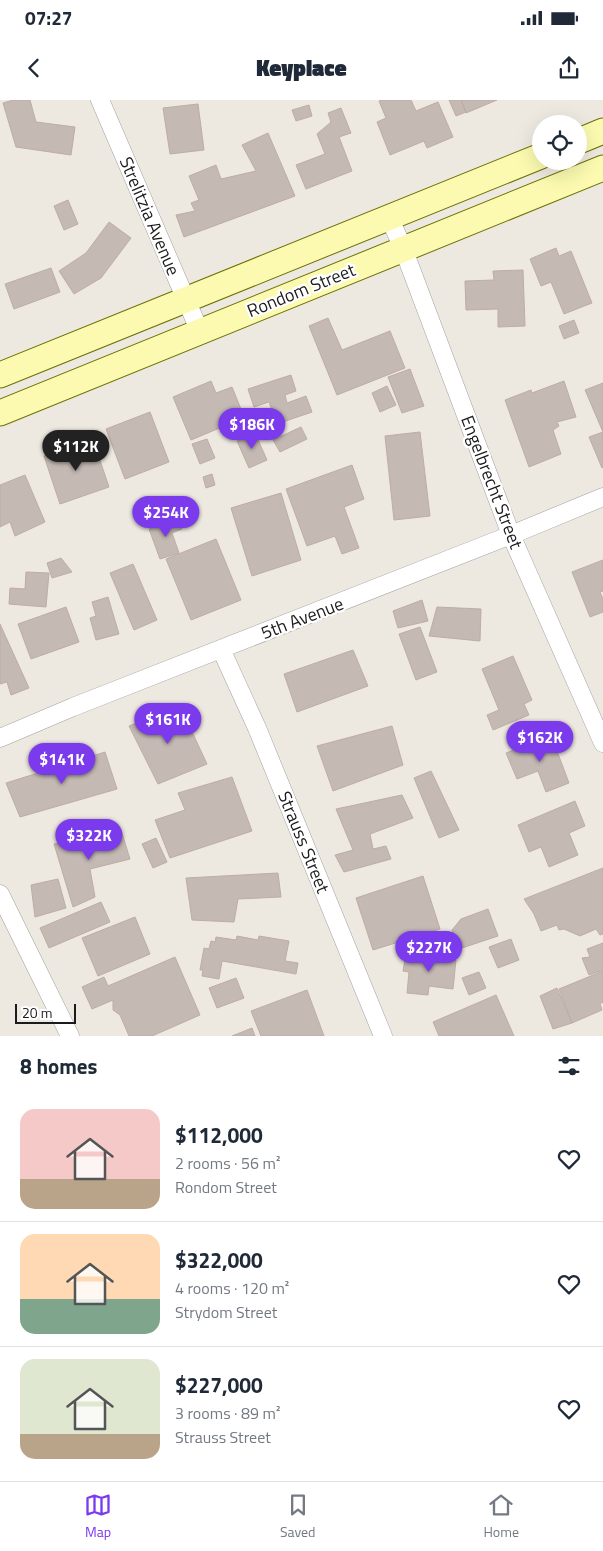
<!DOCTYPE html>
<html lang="en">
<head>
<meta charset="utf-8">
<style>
	:root { --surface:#fff; --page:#f6f6f7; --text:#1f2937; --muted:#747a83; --line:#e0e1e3; --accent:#7c3aed }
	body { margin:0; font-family:"Titillium Web",sans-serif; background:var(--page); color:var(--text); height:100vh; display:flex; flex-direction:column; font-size:19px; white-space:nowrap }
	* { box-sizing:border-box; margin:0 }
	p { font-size:16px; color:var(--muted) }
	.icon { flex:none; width:28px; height:28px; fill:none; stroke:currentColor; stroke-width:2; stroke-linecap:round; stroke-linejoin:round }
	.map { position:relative; height:936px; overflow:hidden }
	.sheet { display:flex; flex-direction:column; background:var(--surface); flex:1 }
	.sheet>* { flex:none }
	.controls { position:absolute; left:532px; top:15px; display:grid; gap:10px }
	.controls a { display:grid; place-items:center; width:55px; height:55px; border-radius:50%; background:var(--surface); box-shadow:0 5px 20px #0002; font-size:25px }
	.scale { position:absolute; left:15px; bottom:12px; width:61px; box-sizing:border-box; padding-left:5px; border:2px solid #1b1b1b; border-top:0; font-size:14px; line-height:18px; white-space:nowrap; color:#1b1b1b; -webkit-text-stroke:4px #fff; paint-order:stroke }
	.price { position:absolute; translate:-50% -42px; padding:0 11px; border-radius:18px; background:var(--accent); color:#fff; font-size:16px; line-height:32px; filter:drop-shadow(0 1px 2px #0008) }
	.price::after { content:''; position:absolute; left:50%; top:30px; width:15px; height:11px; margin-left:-8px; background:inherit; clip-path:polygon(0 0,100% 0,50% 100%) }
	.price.on { background:#222; color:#fff }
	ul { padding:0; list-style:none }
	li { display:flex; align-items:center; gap:15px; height:125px; padding:0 20px }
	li+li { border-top:1px solid var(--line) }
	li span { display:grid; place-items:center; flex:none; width:140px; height:100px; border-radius:15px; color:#555 }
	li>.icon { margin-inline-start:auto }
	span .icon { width:60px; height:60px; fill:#fffc; stroke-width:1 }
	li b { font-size:21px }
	h2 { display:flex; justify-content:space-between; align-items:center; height:60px; padding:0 20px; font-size:21px }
	.status { display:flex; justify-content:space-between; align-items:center; height:35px; padding:0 25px; background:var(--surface); direction:ltr }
	.status svg { height:14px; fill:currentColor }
	header { display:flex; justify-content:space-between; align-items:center; height:65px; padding:0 20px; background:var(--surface); font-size:22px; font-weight:800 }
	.tabs { display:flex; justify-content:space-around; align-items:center; height:70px; border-top:1px solid var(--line); background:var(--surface); font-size:14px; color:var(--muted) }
	.tabs a { display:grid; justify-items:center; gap:2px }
	.tabs .on { color:var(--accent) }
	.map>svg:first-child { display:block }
</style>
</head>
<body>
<div class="status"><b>07:27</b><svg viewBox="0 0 49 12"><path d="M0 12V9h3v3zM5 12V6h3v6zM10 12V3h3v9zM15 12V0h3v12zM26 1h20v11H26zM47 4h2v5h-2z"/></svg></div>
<header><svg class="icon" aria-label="back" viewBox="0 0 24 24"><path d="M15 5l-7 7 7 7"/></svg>Keyplace<svg class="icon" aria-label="share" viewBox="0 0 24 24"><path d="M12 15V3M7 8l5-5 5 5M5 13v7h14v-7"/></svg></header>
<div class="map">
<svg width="603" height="936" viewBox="0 0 603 936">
	<rect width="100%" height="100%" fill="#ede8e0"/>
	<path fill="#c4b9b3" stroke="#bfada2" d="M13 0H30L36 22 75 27 71 55 16 47 3 3Z
		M382 0H411L416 11 438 2 453 37 427 48 424 41 390 55 377 22 386 18 379 1Z
		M449 0H461L466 12 456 16Z
		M461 0H497L466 13Z
		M198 4 204 50 170 54 163 8Z
		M309 5 312 16 296 21 292 10Z
		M341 8 351 33 339 37 352 71 306 89 296 65 325 54 317 34 331 22 328 13Z
		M268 33 295 96 184 137 176 115 195 111 191 103 199 100 189 76 216 65 221 79 256 71 242 45Z
		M68 100 78 124 64 130 54 106Z
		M109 122 131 138 101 178 74 194 59 171 86 153Z
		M556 148 559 156 571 151 592 203 564 214 551 182 541 186 530 159Z
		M51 168 60 192 14 209 5 184Z
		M523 170 525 226 498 227V209L466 210 465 181 494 180 493 171Z
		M328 218 342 250 390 231 405 268 337 295 309 226Z
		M574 220 579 233 564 239 559 226Z
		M410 269 424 306 402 313 388 277Z
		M291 275 296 291 285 295 287 303 306 296 312 312 277 324 269 302 254 307 248 289Z
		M211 281 216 293 232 287 243 314 222 323V327L191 340 173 297Z
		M564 281 576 317 557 322 559 326 553 330 561 354 529 367 505 300 531 290 532 293Z
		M603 283V367L602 368 589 337 603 332 585 290Z
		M387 286 396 305 380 312 372 293Z
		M150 312 169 362 125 379 106 329Z
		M301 327 307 339 280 352 273 340Z
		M420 332 430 416 394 420 385 336Z
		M255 333 267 360 249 368 237 341Z
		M207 339 215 358 200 364 192 344Z
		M93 340 109 387 60 404 44 356Z
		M352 365 364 399 344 407 359 448 342 454 335 436 307 446 286 389Z
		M212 374 215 385 206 388 203 377Z
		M25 375 45 422 15 436 10 422 0 427V385Z
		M281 393 301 460 252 476 231 408Z
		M178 418 182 429 172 433 179 453 160 459 149 429Z
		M216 439 241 500 191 520 166 459Z
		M61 458 72 472 52 478 47 463Z
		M603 460V491L600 492 603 499V512L590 517 572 472Z
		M133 464 157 520 134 530 110 473Z
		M26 472 49 473 46 507 9 504 10 488 25 489Z
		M108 497 119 534 96 540 90 518 96 516 92 502Z
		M422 500 428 521 398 528 393 511Z
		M66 507 79 542 31 559 18 524Z
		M437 507 481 509 480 541 429 536Z
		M0 524 29 588 11 595 7 582 0 584Z
		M420 527 437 572 416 580 399 534Z
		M353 550 368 586 297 612 284 574Z
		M513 556 532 600 524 604 529 615 493 630 487 615 499 610 482 569Z
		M180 606 207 664 158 684 129 626Z
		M392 626 403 665 333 691 317 646Z
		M551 635 569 683 546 692 538 671 517 679 506 653Z
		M105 652 117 689 20 717 6 683Z
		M431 671 459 730 439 738 414 678Z
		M232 677 252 731 170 758 155 720 185 710 178 693Z
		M402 695 413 718 370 734 373 749 386 746 391 759 344 772 335 755 353 750 336 709Z
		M575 701 585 726 569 733 578 755 549 767 541 747 529 752 518 725Z
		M121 730 130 759 90 769 95 797 73 807 54 744Z
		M156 738 167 762 153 768 142 744Z
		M603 768V834L600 835 596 829 580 836 564 829 559 830 557 825 541 831 534 814 524 799Z
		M278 773 281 797 238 799 234 822 192 820 186 778Z
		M423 776 440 829 373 850 356 798Z
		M58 779 66 808 35 817 31 785Z
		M101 802 110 822 49 848 40 828Z
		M488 809 498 836 459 849 452 830 461 819Z
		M135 817 150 854 98 876 82 838Z
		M237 836 258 840 259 836 289 841 285 861 298 863 296 874 222 861 219 879 202 876 203 870H200L204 848 209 849 211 841 215 842 216 837 236 840Z
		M511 839 519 860 498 868 489 847Z
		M603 843V870L589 875 582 858 590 857 587 849Z
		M406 854 456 860 453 889 429 886 428 895 407 893 409 872 403 871Z
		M175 857 200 915 152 936H129L120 915 113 910V900L92 909 82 887 104 877 108 886Z
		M603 871V902L600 904 602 910 572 923 559 889Z
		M479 872 486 888 469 895 462 878Z
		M236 878 244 898 217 908 209 888Z
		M557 888 572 923 553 929 540 896Z
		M307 890 324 936H261L251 911Z
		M496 895 514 936H439L433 922Z
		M252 928 255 936H232Z"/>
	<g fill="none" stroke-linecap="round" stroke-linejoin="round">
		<g stroke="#a2a2a2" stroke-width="19">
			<path id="street" d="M100 0 200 232
				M389 117 403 148 511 435 603 643
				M221 549 257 628 383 936
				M0 638 73 607 511 435 603 397
				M0 794 70 936"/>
		</g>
		<g stroke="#6c7202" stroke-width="27">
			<path id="secondary" d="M579 41 603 31
				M0 275 541 56
				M0 313 603 68"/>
		</g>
		<use href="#street" stroke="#fff" stroke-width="18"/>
		<use href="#secondary" stroke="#fbfab0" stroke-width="25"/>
	</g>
	<g text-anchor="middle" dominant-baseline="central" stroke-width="4.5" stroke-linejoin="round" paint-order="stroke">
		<g font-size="18" fill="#1b1b1b" stroke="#fff">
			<text transform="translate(150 116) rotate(67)">Strelitzia Avenue</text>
			<text transform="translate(301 190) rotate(-22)">Rondom Street</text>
			<text transform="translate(492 382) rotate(69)">Engelbrecht Street</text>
			<text transform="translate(302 518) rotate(-21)">5th Avenue</text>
			<text transform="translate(304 742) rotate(68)">Strauss Street</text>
		</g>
	</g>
</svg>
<div class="controls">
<a><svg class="icon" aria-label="locate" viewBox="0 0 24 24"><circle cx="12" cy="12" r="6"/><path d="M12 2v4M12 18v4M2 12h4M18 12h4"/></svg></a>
</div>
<div class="scale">20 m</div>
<b class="price" style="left:252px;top:350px">$186K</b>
<b class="price on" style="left:76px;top:372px">$112K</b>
<b class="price" style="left:166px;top:438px">$254K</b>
<b class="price" style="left:168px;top:645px">$161K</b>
<b class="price" style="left:540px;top:663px">$162K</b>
<b class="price" style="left:62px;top:685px">$141K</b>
<b class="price" style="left:89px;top:761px">$322K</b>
<b class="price" style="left:429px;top:873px">$227K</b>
</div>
<section class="sheet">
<h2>8 homes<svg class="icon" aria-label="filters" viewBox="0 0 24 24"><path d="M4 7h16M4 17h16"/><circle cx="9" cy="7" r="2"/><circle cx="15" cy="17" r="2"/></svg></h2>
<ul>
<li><span style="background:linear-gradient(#f6c9c9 70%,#b9a48a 0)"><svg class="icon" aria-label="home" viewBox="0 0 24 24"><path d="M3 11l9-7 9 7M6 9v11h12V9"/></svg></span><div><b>$112,000</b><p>2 rooms · 56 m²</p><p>Rondom Street</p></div><svg class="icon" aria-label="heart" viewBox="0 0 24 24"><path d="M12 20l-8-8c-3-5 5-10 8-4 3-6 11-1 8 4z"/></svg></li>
<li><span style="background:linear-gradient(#ffd9b3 65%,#7fa58c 0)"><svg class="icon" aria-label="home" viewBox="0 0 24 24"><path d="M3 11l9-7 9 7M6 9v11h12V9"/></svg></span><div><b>$322,000</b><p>4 rooms · 120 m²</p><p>Strydom Street</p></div><svg class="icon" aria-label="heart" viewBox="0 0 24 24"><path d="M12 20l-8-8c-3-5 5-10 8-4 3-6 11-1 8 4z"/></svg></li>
<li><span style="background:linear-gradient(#dfe7d0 75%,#b9a48a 0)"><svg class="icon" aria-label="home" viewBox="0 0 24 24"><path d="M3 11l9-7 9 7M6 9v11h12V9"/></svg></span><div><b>$227,000</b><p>3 rooms · 89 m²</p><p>Strauss Street</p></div><svg class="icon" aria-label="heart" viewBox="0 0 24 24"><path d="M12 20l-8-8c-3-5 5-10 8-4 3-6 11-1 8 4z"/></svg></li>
</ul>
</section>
<nav class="tabs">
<a class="on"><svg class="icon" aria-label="map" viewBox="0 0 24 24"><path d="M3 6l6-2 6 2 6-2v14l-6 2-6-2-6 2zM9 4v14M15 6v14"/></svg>Map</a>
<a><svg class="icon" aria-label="saved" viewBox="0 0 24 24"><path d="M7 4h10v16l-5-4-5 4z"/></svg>Saved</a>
<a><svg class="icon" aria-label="home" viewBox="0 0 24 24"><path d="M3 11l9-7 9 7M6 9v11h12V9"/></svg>Home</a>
</nav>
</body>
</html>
